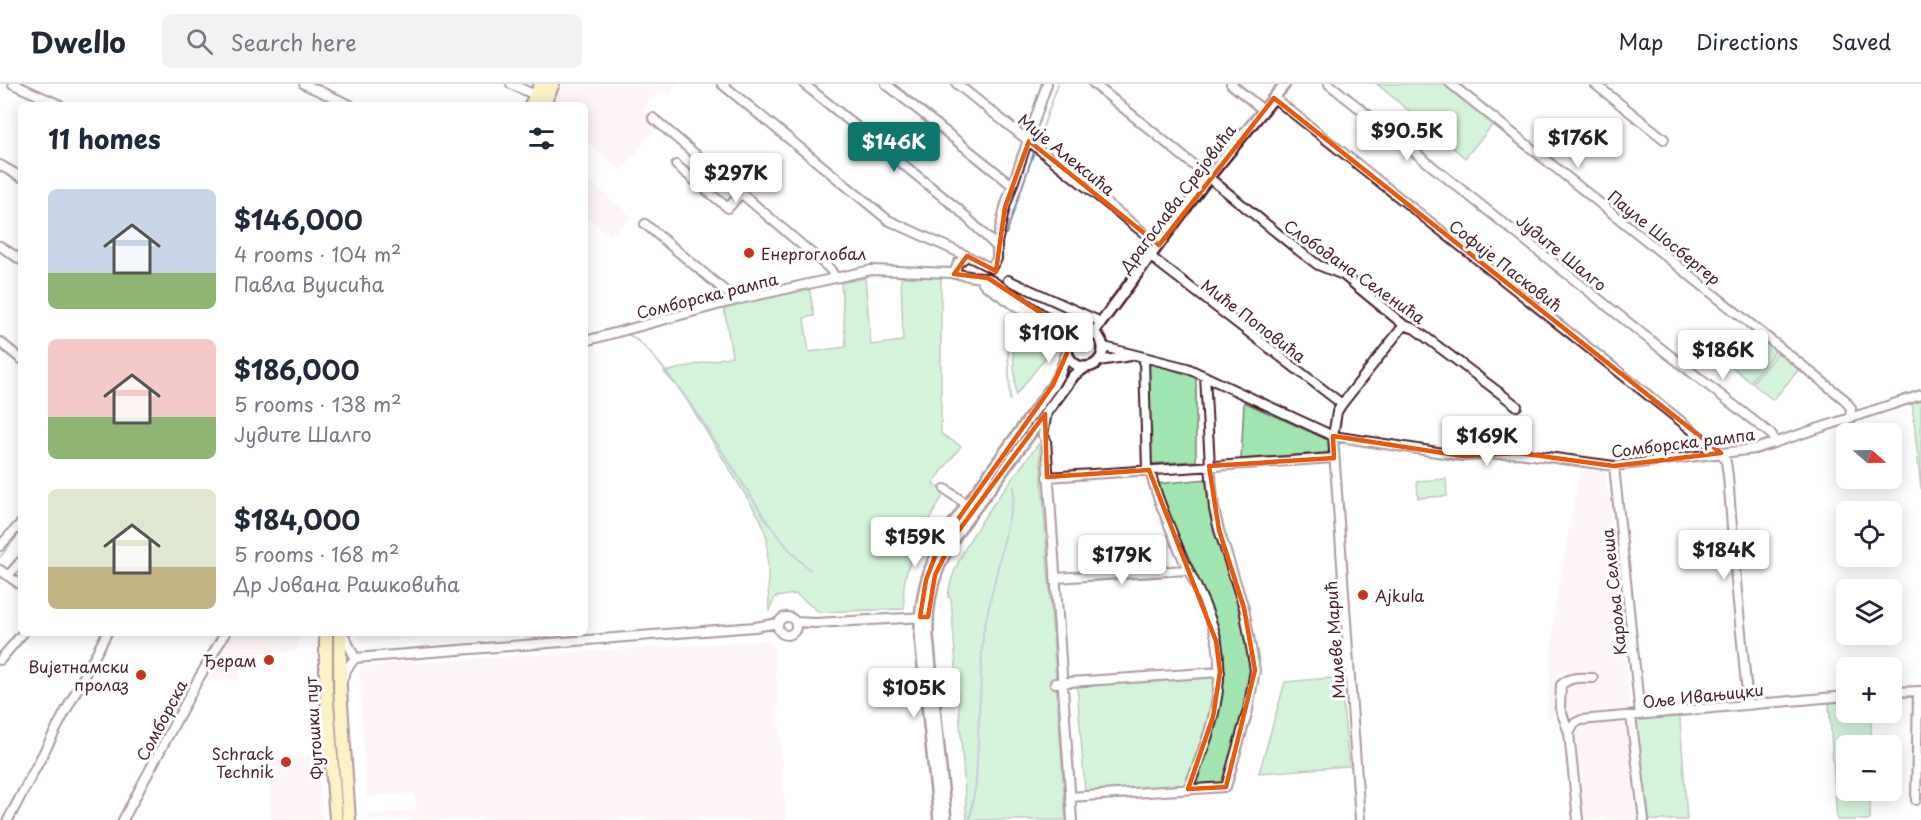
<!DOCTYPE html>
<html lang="en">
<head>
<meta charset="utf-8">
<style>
	:root { --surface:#fff; --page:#f2f2f3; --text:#1f2937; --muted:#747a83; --line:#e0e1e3; --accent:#0f766e }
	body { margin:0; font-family:"Playpen Sans",sans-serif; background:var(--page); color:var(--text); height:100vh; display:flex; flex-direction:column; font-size:22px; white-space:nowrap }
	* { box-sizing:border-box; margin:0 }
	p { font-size:20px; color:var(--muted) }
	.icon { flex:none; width:33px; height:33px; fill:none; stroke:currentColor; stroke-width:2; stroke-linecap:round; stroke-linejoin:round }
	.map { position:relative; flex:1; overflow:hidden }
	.panel { position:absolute; left:18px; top:18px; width:570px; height:534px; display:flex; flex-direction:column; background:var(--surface); border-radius:9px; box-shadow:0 3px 15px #0003 }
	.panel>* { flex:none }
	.needle { width:39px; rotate:110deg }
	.fabs { position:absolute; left:1836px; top:339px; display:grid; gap:12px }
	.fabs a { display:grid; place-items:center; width:66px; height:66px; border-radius:9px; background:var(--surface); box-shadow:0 3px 15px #0003; font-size:30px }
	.price { position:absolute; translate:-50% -51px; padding:0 14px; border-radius:6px; background:#fff; color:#222; font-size:20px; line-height:39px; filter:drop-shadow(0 2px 3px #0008) }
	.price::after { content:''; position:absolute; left:50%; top:36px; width:18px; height:14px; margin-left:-9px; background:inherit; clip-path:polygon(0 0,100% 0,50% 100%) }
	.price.current { background:var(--accent); color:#fff }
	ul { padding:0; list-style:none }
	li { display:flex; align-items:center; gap:18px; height:150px; padding:0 30px }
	li span { display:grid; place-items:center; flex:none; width:168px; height:120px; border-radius:9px; color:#555 }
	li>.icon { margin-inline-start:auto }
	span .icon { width:72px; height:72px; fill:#fffc; stroke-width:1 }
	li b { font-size:26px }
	h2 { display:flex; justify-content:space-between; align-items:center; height:72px; padding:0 30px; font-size:26px }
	header { display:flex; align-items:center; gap:36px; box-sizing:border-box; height:84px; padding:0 30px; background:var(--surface); border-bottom:2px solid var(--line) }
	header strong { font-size:28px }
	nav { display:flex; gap:33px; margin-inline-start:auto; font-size:21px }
	.search { width:420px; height:54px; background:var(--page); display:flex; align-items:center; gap:15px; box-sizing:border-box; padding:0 21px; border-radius:9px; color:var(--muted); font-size:22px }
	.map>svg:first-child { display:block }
</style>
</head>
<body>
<header>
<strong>Dwello</strong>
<div class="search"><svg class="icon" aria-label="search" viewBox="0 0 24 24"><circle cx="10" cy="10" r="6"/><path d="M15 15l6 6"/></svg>Search here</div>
<nav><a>Map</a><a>Directions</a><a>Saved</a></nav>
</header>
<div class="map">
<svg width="1921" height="736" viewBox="0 0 1921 736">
	<rect width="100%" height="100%" fill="#fff"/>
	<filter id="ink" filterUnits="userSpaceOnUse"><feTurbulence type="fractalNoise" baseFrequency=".0167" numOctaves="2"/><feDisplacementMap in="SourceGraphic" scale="12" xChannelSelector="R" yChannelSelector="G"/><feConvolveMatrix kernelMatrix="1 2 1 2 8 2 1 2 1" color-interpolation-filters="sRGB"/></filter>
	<g filter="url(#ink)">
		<path fill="#fdebea" d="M563 0H677L669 12 660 5 643 26 658 41 622 87 585 56V21H553Z
			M585 94 632 133 610 152 585 132Z
			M1580 385 1606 388 1630 627 1547 633 1554 528Z
			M232 549H299L297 567 253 570 254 584 239 585 240 596 203 597Z
			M360 549H481L360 559Z
			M768 556 774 560 786 736H367L366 731 417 727 415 709 366 713 359 582Z
			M1635 635 1649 736H1580L1570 640Z
			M313 672 314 692H319L323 736H270L269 674Z"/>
		<path fill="#a0e4b0" stroke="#75826e" stroke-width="1.5" d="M1377 0H1444L1494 39 1465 74Z
			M901 191 941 192V350L961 362 933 399 945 408C932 431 906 477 904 502 903 510 904 518 904 525L819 528 796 510 775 513 769 528 767 454 761 436 682 308 664 288 732 272 724 223 809 203 814 232 804 234 809 268 846 263 841 199 865 194 871 261 903 257Z
			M1011 236 1049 261V269L1016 311Z
			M1756 248 1777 265 1750 298 1729 280Z
			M1779 267 1800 284 1773 316 1752 299Z
			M1147 278 1196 293V377L1150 380Z
			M1921 315V405L1912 318Z
			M1244 318 1328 356 1330 365 1327 369 1241 375Z
			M1039 359 1066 736H967L951 514 948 513C952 466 1010 399 1039 359Z
			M1208 395 1242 526 1253 584 1245 624 1223 701 1192 702 1206 669 1217 634 1220 555 1210 523 1156 400Z
			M1446 395 1447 412 1418 414 1417 397Z
			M1216 591C1212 630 1201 665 1186 702L1085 709 1077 600Z
			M1340 593 1349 682 1259 689 1285 598Z
			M1846 618V628L1871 629V661L1846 662V706L1870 707V736H1837L1829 619Z
			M1680 633 1687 736H1649L1635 635Z"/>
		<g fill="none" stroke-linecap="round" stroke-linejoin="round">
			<path stroke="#7a8da8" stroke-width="2" d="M1037 60 1058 0
				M1006 150 1035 65
				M1007 234 1010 316
				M625 250C654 253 745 404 765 434 778 453 793 471 810 486
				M585 262 617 252
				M0 473 21 447
				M970 734 976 698 983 549 1014 412V403"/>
			<g stroke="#4a1f2b" stroke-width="12">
				<path id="minor" d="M13 0 60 21
					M304 0 350 21
					M511 0 535 11
					M722 0 888 136 967 172
					M804 0 958 125 997 163
					M886 0 1012 101
					M957 0 1159 161
					M1094 0 1298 166 1318 181 1343 191 1404 241 1415 245 1517 322
					M1231 0 1263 26
					M1329 0 1645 252 1772 351 1775 359
					M1451 0 1844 315 1851 324 1850 333
					M1595 0 1664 55
					M1274 14 1721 369 1726 378 1728 392 1737 508 1748 620
					M653 34 830 185 835 193
					M0 81 21 93
					M676 81 728 124 742 108
					M645 140 736 216
					M0 162 21 176
					M1151 173 1342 320
					M954 190 958 179 967 172 991 184 997 175V159L1005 123 1047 0
					M980 194 985 201 1068 258
					M1008 196 1101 238
					M585 257 736 216 871 186 952 189 980 194H988L1063 244 1076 248
					M0 258 21 275
					M1104 263 1187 284 1333 352 1463 372 1518 369 1614 382 1755 365 1921 311
					M1144 274 1147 386
					M1099 277 1131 272
					M1047 328 1043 351 1046 356 1072 736
					M1614 382 1640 631
					M1150 386C1155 410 1166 433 1175 456 1188 489 1210 523 1217 558 1226 609 1207 659 1188 705
					M1047 393 1334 374
					M945 405 966 420
					M0 462 21 439
					M0 486 21 501
					M8 492 21 477
					M1055 494 1187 486
					M778 542a9 9 0 1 1 18 0a9 9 0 1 1-18 0Z
					M796 538 815 539 926 533
					M343 549 355 574
					M0 576 23 549
					M343 594 346 586 355 574 755 543 778 539
					M1055 599 1220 588
					M1892 608 1921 607
					M1631 632 1644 736
					M1569 649 1575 639 1581 636 1846 612
					M1070 713 1226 703 1248 626 1255 586 1244 524 1219 446 1214 425 1210 382 1205 292
					M1916 716 1918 607
					M8 736 107 549
					M123 736 199 594 225 549
					M1360 736 1333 352 1337 328 1342 320 1404 241
					M1578 736 1569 649 1560 624 1561 601C1570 592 1582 594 1593 594"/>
			</g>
			<g stroke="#4a1f2b" stroke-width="14">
				<path id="tertiary" d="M1067 265a18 18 0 1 1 36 0a18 18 0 1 1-36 0Z
					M1094 248 1208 94 1285 0
					M939 736 920 553C919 513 928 481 948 447L1053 301 1060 289 1067 269
					M946 736 928 553C925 480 958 448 998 394 1023 359 1049 325 1074 291L1086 283"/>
			</g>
			<g stroke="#4a1f2b" stroke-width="16">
				<path id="primary" d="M531 21 541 0
					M543 21 553 0
					M326 549V603L336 736
					M340 549V604L349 736"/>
			</g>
			<use href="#minor" stroke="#fff" stroke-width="8"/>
			<use href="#tertiary" stroke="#fff" stroke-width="9"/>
			<use href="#primary" stroke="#fae181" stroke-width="12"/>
		</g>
	</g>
	<path d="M0 0H1921V736H0ZM1274 14 1721 369 1614 382 1518 369 1463 372 1333 352 1334 374 1209 382 1219 446 1244 524 1255 586 1226 703 1188 705 1213 633 1220 588 1216 557 1149 386 1047 393 1045 330 954 453 935 491 928 533H920L926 496 939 462 1053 301 1067 269 1070 248 988 194 954 190 967 172 996 187 1005 123 1029 57 1159 161Z" fill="#fff" fill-opacity=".55" fill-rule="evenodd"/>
	<path fill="none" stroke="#e8590c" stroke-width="4.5" stroke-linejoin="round" d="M1274 14 1721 369 1614 382 1518 369 1463 372 1333 352 1334 374 1209 382 1219 446 1244 524 1255 586 1226 703 1188 705 1213 633 1220 588 1216 557 1149 386 1047 393 1045 330 954 453 935 491 928 533H920L926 496 939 462 1053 301 1067 269 1070 248 988 194 954 190 967 172 996 187 1005 123 1029 57 1159 161Z"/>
	<g fill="#c8321e" stroke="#fff" stroke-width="2">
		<circle cx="749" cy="169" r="6"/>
		<circle cx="1363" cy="511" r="6"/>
		<circle cx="269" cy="576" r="6"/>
		<circle cx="141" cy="591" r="6"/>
		<circle cx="286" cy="678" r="6"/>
	</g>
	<g text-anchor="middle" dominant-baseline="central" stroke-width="6" stroke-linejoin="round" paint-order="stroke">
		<g font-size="16" fill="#4a1f2b" stroke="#fff">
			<text transform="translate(1067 70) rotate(39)">Мије Алексића</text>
			<text transform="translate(1177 114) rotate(-53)">Драгослава Срејовића</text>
			<text transform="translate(1665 153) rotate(39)">Пауле Шосбергер</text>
			<text transform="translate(1562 168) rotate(39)">Јудите Шалго</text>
			<text transform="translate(1506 181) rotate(38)">Софије Пасковић</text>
			<text transform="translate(1355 187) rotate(35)">Слободана Селенића</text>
			<text transform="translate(707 211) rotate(-14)">Сомборска рампа</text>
			<text transform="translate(1254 236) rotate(37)">Миће Поповића</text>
			<text transform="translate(1683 358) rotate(-7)">Сомборска рампа</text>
			<text transform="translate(1613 508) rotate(-96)">Кароља Селеша</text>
			<text transform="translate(1334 556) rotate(-94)">Милеве Марић</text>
			<text transform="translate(1703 611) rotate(-6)">Оље Ивањицки</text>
			<text transform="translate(161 636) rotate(-62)">Сомборска</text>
			<text transform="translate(313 644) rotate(-94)">Футошки пут</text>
		</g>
		<g font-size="16" fill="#4a1f2b" stroke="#fff" text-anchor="end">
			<text x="761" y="169" text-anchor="start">Енергоглобал</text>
			<text x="1375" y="511" text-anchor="start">Ajkula</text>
			<text x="257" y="576">Ђерам</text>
			<text x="129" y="582">Вијетнамски<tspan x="129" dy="18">пролаз</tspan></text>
			<text x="274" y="669">Schrack<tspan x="274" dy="18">Technik</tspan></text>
		</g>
	</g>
</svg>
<div class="fabs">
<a><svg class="needle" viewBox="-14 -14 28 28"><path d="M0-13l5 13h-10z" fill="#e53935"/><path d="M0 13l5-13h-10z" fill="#747a83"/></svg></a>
<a><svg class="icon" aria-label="locate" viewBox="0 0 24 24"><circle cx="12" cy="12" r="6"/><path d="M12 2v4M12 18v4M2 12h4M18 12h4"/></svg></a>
<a><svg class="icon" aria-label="layers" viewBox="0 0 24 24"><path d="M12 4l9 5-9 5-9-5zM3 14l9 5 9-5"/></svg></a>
<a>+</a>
<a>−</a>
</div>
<b class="price" style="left:1407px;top:78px">$90.5K</b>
<b class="price" style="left:1578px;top:85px">$176K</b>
<b class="price current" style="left:894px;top:89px">$146K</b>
<b class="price" style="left:736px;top:120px">$297K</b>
<b class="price" style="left:1049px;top:280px">$110K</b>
<b class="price" style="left:1723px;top:297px">$186K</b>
<b class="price" style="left:1487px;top:383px">$169K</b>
<b class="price" style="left:915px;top:484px">$159K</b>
<b class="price" style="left:1724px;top:497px">$184K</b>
<b class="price" style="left:1122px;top:502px">$179K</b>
<b class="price" style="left:914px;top:635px">$105K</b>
<section class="panel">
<h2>11 homes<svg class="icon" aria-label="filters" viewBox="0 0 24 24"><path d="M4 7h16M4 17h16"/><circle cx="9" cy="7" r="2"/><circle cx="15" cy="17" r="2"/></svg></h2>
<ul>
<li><span style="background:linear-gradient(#c9d6e8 70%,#8fb573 0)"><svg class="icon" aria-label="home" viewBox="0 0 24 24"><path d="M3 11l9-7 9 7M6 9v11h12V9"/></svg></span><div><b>$146,000</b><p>4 rooms · 104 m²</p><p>Павла Вуисића</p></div></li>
<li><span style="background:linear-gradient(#f6c9c9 65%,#8fb573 0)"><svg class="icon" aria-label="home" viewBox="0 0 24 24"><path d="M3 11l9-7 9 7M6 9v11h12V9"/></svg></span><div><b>$186,000</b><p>5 rooms · 138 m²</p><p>Јудите Шалго</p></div></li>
<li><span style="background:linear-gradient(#dfe7d0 65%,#c2b280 0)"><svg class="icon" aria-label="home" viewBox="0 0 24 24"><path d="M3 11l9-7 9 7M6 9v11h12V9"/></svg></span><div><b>$184,000</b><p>5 rooms · 168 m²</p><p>Др Јована Рашковића</p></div></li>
</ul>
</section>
</div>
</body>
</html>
